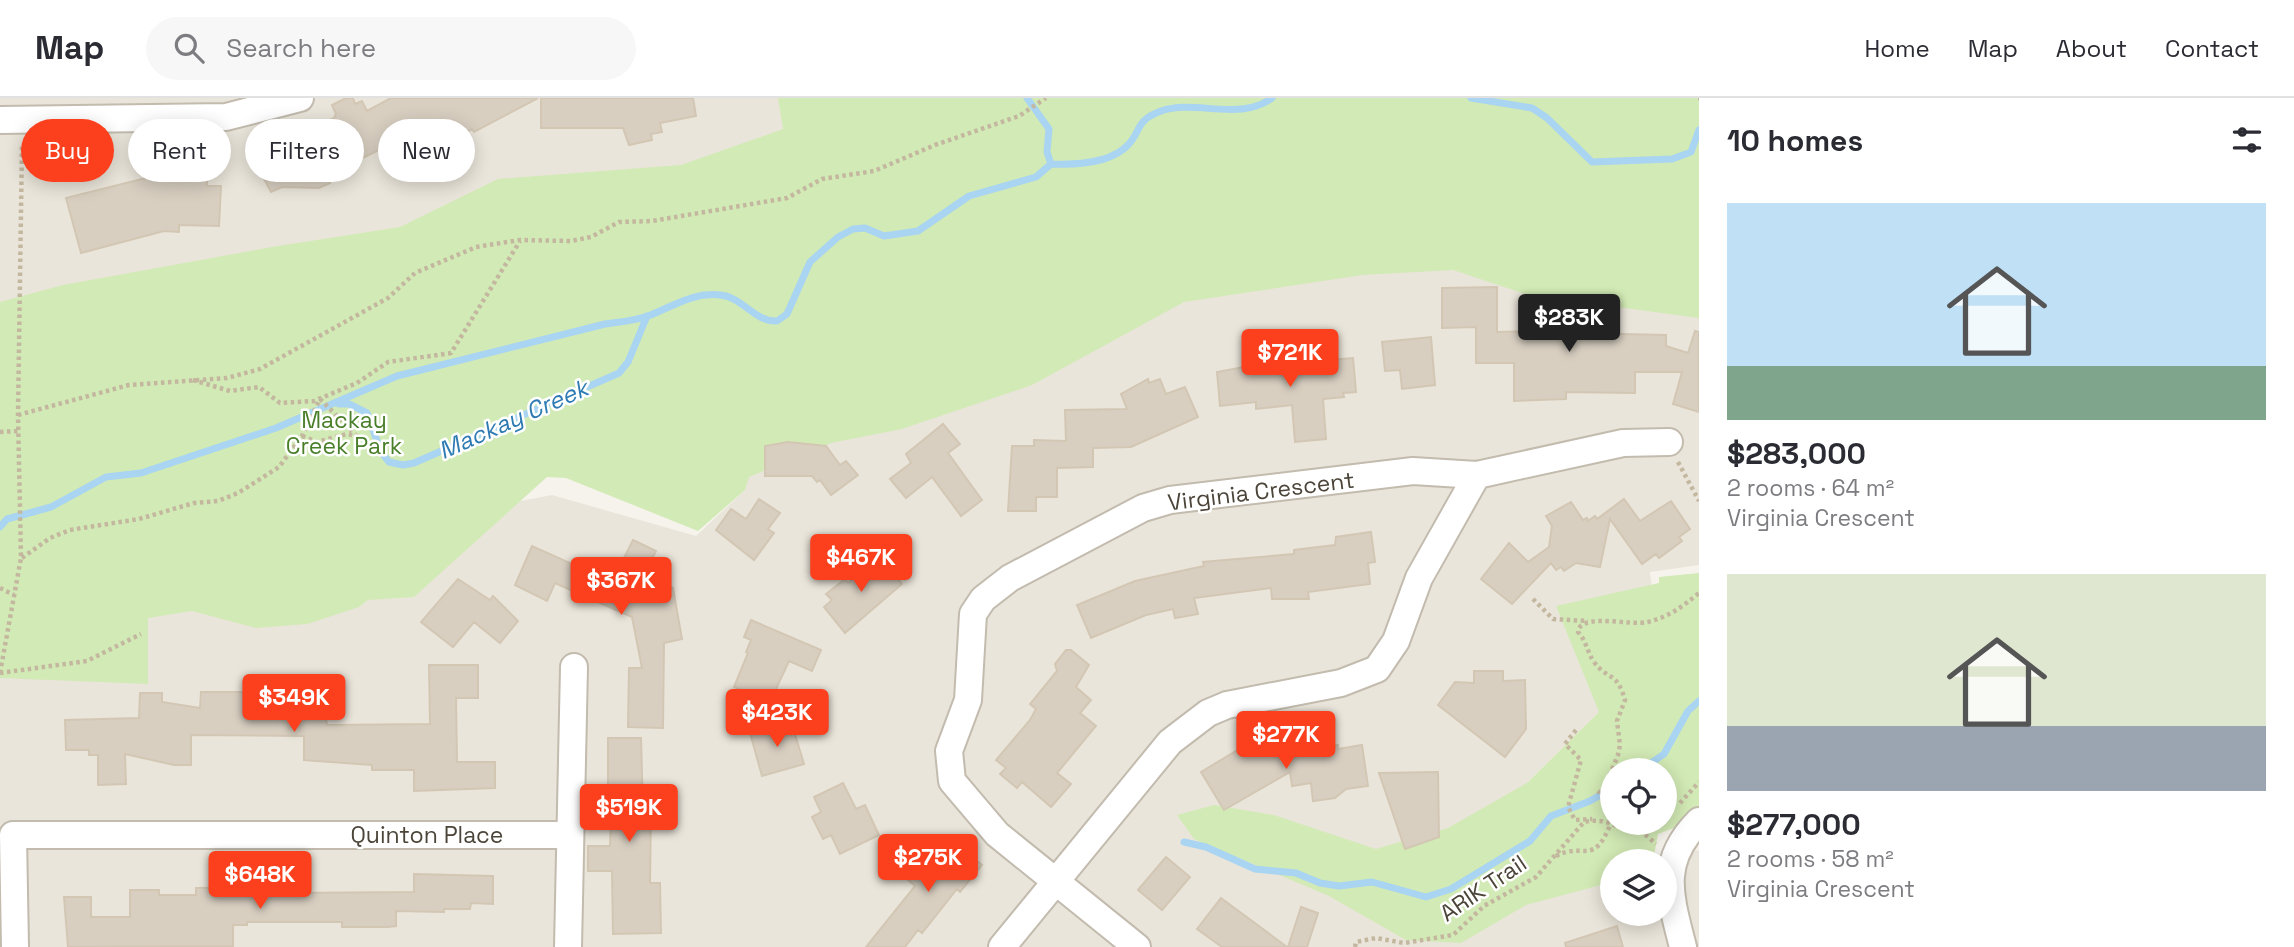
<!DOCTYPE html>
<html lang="en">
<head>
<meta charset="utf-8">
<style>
	:root { --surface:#fff; --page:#f7f7f7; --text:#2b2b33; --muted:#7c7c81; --line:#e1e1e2; --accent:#fc3f1d }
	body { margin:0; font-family:"Space Grotesk",sans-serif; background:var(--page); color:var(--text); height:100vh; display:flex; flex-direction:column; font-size:26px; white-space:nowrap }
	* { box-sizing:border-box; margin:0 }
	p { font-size:23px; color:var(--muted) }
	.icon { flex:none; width:38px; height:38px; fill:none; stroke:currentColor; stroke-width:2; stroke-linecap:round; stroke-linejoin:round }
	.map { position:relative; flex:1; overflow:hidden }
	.panel { display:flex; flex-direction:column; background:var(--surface); width:595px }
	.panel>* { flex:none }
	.guide { position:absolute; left:21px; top:21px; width:665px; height:63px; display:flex; gap:14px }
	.controls { position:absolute; left:1600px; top:660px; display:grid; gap:14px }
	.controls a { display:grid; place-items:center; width:77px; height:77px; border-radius:50%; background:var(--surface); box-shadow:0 4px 18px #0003; font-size:35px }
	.price { position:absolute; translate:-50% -60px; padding:0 16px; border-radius:7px; background:var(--accent); color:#fff; font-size:23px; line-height:46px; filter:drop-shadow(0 2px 4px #0008) }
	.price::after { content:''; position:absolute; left:50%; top:42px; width:21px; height:16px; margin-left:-10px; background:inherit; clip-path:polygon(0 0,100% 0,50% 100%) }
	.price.on { background:#222; color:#fff }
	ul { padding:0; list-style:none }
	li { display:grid; align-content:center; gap:14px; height:371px; padding:0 28px }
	li span { display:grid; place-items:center; height:217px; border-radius:0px; color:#555 }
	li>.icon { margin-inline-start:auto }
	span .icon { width:126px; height:126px; fill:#fffc; stroke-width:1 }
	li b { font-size:30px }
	h2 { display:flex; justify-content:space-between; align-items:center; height:84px; padding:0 28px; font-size:30px }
	.chip { padding:0 24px; border-radius:32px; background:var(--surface); box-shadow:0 4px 18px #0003; font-size:24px; line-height:63px }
	.chip.on { background:var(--accent); color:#fff }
	header { display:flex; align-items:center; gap:42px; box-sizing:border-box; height:98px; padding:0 35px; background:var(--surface); border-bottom:2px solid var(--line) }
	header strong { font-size:33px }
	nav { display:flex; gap:38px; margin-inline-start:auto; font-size:24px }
	.search { width:490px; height:63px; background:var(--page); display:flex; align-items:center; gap:18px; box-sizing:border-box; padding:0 24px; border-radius:38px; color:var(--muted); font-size:26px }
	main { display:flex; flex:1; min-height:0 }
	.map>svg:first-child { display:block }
</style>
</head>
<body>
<header>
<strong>Map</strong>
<div class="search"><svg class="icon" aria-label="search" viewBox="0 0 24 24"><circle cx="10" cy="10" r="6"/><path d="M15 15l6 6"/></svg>Search here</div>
<nav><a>Home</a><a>Map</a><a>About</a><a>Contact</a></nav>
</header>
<main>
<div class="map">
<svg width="1699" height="849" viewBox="0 0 1699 849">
	<rect width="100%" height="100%" fill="#f6f3ec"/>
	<path fill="#eae5da" d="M0 0H838L819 56 318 169 0 233Z
		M1376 138 1699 214V467L1650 474 1660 554 1527 685 1612 773V816H1664V763H1653L1699 752V849H0V517L101 484 552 397 696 438 745 392 748 379 916 296Z"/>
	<path fill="#d2eab5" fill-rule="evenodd" d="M778 0H1699V220L1528 197 1453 172 1362 177 1184 204 1032 287 902 331 831 345 749 379 745 392 698 433 566 380 547 379 414 499 368 502 359 509 307 526 256 530 192 513 148 520V586L0 580V204L63 187 278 148 400 129 498 81 681 67 783 31Z
		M1699 475V713L1682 727 1658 736 1653 763H1612V784L1526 807 1461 845 1406 842 1329 798 1194 741 1177 717 1214 707 1274 717 1376 751 1448 730 1527 685 1599 614 1556 508 1659 485V479ZM1612 672H1664V724H1612Z"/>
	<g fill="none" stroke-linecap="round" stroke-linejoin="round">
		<path stroke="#a9d4f2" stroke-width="7" d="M1027 0 1049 31 1047 54 1051 66
			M1471 0 1532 10 1547 20 1592 64 1672 61 1691 54 1699 32
			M339 306H349L367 315 381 354 389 364 403 367 414 365 619 275 628 264 647 218
			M0 429 7 421 51 409 106 379 141 375 276 330 397 278 605 226C619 224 634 223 648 218 672 209 692 194 720 197 743 199 754 224 777 223L787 216 810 164 838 139 853 131 865 130 884 138 918 133 969 98 1036 79 1051 66C1075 67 1110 66 1128 47 1142 33 1134 23 1161 13 1195 1 1240 24 1272 0
			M1641 672 1664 656 1688 613 1699 603
			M1184 744 1206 749 1255 771 1296 775 1320 785 1339 788 1372 784 1426 799 1451 791 1530 743 1551 718 1590 703 1612 690"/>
	</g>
	<path fill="#d8cfc1" stroke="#d3c7b4" stroke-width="2" d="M346 0H353L355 6 362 3 367 13 391 0H538L474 34 472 31 411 66 399 42 326 78 330 85 319 90 282 89 271 94 253 60 334 20 336 16 332 7Z
		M541 0H693L696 18 660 25 662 34 651 36 652 42 629 47 623 30H541Z
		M158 77H185V83H207V88H221L219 128 179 127V134L164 133 81 155 66 100Z
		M1497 189V234L1533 233V229L1576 230V235L1666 237V248L1688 255 1695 233 1699 234V314L1673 306 1682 274H1635V295L1566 294V301L1514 303V265H1476V229L1442 230V190Z
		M1431 239 1435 287 1402 291 1400 272 1385 273 1382 244Z
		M1264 255 1266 267 1353 260 1356 294 1343 295 1344 299 1323 301 1326 341 1295 344 1292 307 1256 311V304L1220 308 1217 274 1244 269 1243 258Z
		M1148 281 1149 285 1160 281 1166 296 1185 289 1198 319 1131 349 1093 350V369L1057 370V399H1036V413H1008L1012 348H1034V342L1066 343 1065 312 1127 311 1121 296Z
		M943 326 960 346 948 355 982 402 961 418 932 379 906 400 890 381 911 365 906 356Z
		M788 344 826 348 840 367 846 363 858 377 831 397 820 382 817 384 812 378H765V348Z
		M759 401 780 415 768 431 774 435 754 462 716 432 731 411 746 421Z
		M1624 401 1640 423 1671 403 1690 431 1679 439 1682 443 1659 460 1656 456 1642 466 1610 421 1600 469 1576 465 1564 473 1561 469 1556 472 1551 465 1512 506 1481 481 1509 445 1528 464 1549 449 1552 428 1546 418 1571 404 1583 422 1587 420 1588 423 1595 418 1597 421Z
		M1371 434 1375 464 1368 465 1370 486 1308 494 1309 501H1272L1271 490 1194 500 1198 516 1175 520 1173 511 1146 517 1091 540 1077 507 1135 483 1204 468 1203 464 1294 456V452L1335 447 1336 439Z
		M633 442 656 453 644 476 673 490 682 541 664 545 663 630 628 629 629 570H642L632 519 555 485 547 503 515 487 532 448 612 484Z
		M879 459 902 486 845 535 824 509 832 502 826 496 845 481 848 485Z
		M458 481 490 502 493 498 518 523 500 545 474 524 453 549 421 524Z
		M751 522 821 552 812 573 789 563 770 604 734 589 748 555 746 554 751 542 744 539Z
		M1066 552H1071L1089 567 1076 589 1091 602 1080 615 1096 628 1057 675 1071 686 1051 709 1022 684 1017 690 1000 676 1006 670 996 662 1030 622 1036 611 1030 606 1057 573 1055 566Z
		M429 567H478V600H456L457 664H495V690L414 693V672H372V667L304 662V638L191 637V667H174L125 656 126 686 98 687V657H89V652H66L65 622 139 620 140 595H162V604L200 610 201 594H246V602L323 601 327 627 430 626Z
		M1474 573H1503V583L1525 582 1526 631 1505 659 1438 607 1455 584 1474 585Z
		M791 623 804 666 762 678 750 635Z
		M1259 639 1268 654 1311 648V651L1338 647V651L1362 647 1368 688 1346 691 1335 700 1313 703 1311 685 1292 688 1290 674 1224 712 1201 674Z
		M608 640H641L643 713H651L650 785H660L661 835 613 836 612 773H588V748H610L612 693H608Z
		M1438 674 1439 739 1405 751 1379 675Z
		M843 685 856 711 865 707 879 737 840 756 831 737 823 741 812 719 821 714 814 699Z
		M949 740 982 767 960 794 957 791 922 835 918 832 905 849H866L915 788 907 781 923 757 930 763Z
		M1166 759 1190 779 1162 812 1138 792Z
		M414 776 493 778V806L471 805 470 811H444V814L396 813V828L388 829H342V824H247V827H233V848L68 849 64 799H91V819H130V792H159V797H196V790L285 789V795L414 794Z
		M1221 800 1287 849H1222L1197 831Z
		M1301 809 1318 815 1307 849H1288Z
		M1617 828 1623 849H1566L1565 845Z"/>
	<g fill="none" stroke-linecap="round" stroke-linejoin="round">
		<g stroke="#c2bbae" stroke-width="30">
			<path id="minor" d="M0 22 226 19 300 0
				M15 849 13 737H569
				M568 849 574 569
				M1002 849 1170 644 1208 615 1227 607 1341 585 1377 571 1396 543 1419 480 1477 377
				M1137 849 997 736 952 683 949 653 968 602 973 516 983 501 1010 480 1143 410 1170 402 1413 373 1477 377 1623 345 1669 344
				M1683 849C1670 798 1658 764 1699 723"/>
		</g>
		<path stroke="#c4b79f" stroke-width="4.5" stroke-dasharray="3.5 3.5" stroke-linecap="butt" d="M1698 0H1699
			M193 282 230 293 259 289 280 305 314 303 357 285 388 264 451 255 520 143
			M18 317 129 287 227 280 260 271 388 200 415 175 476 149 520 142 571 143 591 139 619 124 652 123 787 100 822 81 874 73 935 47 1019 18 1046 0
			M0 334 18 333
			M302 338 317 344 347 336 363 339 369 353
			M1678 364 1699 403
			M22 460 50 440 70 432 139 421 194 405 218 403 238 395 279 369 302 338 320 301 355 336
			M0 490 14 497
			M1533 501 1553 521 1588 523
			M0 575 21 460 18 317 22 45
			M0 575 87 563 141 536
			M1576 632 1565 646 1581 662 1568 709 1575 722 1592 721
			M1680 705 1699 684
			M1612 712 1599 695 1605 688 1618 657 1620 647 1617 623 1625 602C1617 573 1607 582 1594 564 1587 554 1587 544 1578 534L1579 530C1589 516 1630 528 1648 524 1670 518 1682 509 1699 495
			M1556 758C1584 743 1593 770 1611 725
			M1355 849 1356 844 1376 840 1404 845 1453 837 1484 808 1536 779 1584 724C1612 718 1617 735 1640 732L1656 746"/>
		<use href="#minor" stroke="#fff" stroke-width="26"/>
	</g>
	<g text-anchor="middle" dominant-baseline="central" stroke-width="5" stroke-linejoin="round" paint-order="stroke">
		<g font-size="23" fill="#4a7f2a" stroke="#fff">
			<text x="344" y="322">Mackay<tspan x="344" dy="26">Creek Park</tspan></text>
		</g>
		<g font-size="23" fill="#4b4439" stroke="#fff">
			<text transform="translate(1261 393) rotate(-7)">Virginia Crescent</text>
			<text x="427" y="737">Quinton Place</text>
			<text transform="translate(1483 790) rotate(-34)">ARIK Trail</text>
		</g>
		<g font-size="24" font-style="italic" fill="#2e7ab2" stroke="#fff">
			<text transform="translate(513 321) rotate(-24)">Mackay Creek</text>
		</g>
	</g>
</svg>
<div class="controls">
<a><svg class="icon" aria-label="locate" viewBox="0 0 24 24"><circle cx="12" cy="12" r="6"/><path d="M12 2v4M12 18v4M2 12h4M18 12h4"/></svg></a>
<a><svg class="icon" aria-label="layers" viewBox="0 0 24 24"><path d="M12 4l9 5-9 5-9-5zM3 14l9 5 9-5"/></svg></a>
</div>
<b class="price on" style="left:1569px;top:256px">$283K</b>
<b class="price" style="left:1290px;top:291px">$721K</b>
<b class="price" style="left:861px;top:496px">$467K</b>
<b class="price" style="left:621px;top:519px">$367K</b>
<b class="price" style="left:294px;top:636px">$349K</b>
<b class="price" style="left:777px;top:651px">$423K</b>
<b class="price" style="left:1286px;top:673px">$277K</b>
<b class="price" style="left:629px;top:746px">$519K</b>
<b class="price" style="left:928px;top:796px">$275K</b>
<b class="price" style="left:260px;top:813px">$648K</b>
<div class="guide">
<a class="chip on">Buy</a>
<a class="chip">Rent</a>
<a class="chip">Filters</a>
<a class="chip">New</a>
</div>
</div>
<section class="panel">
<h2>10 homes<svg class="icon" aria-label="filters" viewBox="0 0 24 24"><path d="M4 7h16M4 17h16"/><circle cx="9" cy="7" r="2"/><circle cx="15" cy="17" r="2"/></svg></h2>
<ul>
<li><span style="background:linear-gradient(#bfe0f5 75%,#7fa58c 0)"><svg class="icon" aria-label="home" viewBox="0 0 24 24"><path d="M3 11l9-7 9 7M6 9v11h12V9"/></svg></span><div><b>$283,000</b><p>2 rooms · 64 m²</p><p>Virginia Crescent</p></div></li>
<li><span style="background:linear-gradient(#dfe7d0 70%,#9aa5b1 0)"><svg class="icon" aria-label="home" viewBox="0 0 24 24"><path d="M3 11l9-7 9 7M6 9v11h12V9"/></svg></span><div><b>$277,000</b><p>2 rooms · 58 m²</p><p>Virginia Crescent</p></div></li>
</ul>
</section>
</main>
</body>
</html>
